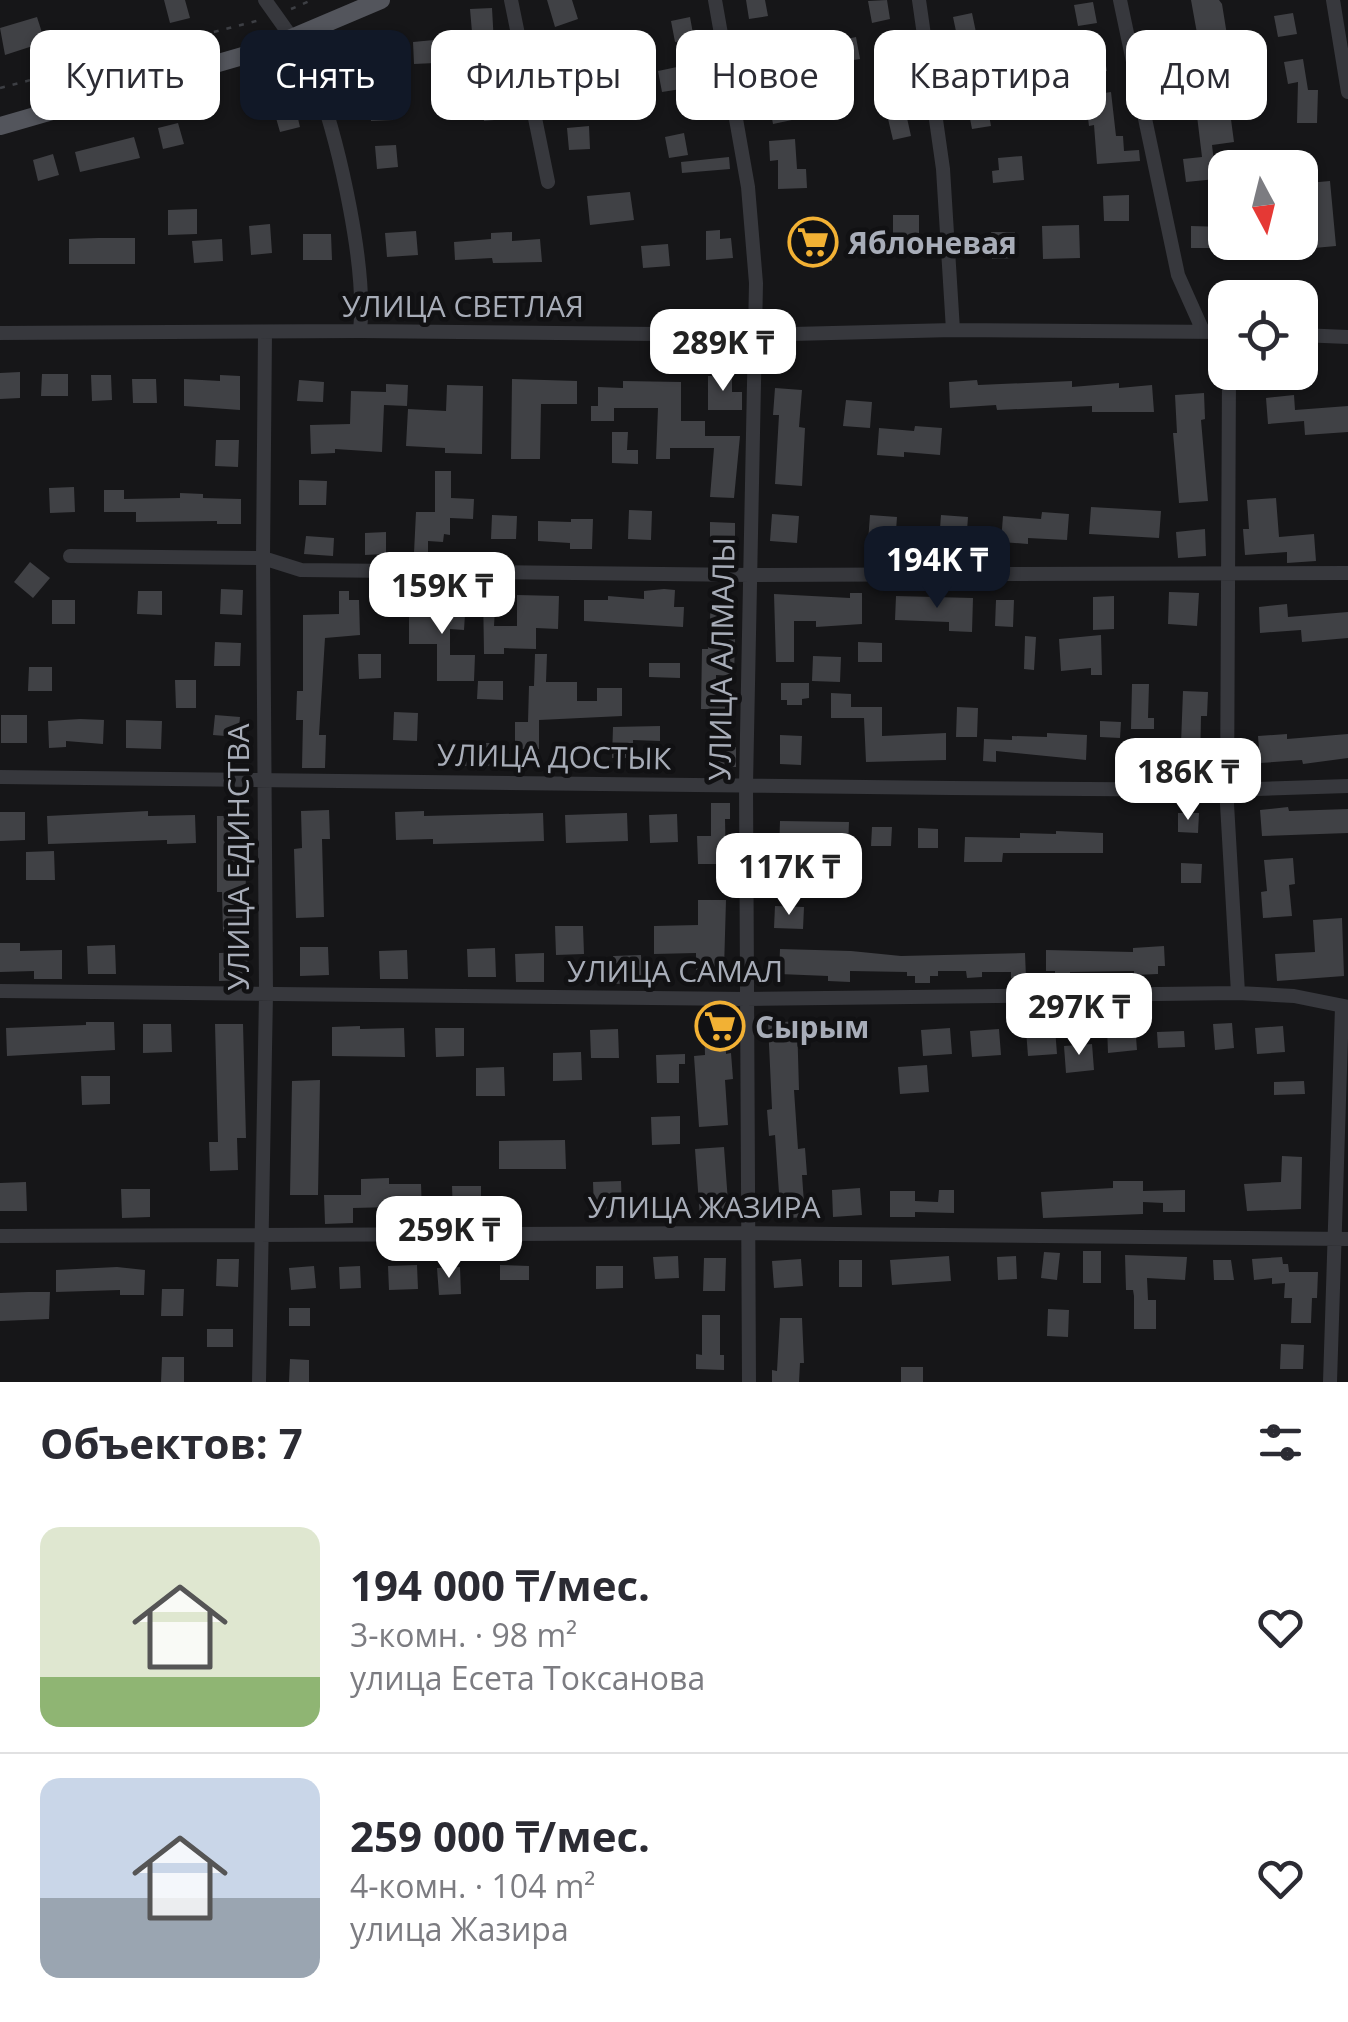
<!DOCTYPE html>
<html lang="ru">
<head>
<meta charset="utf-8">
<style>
	:root { --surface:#fff; --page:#f7f7f7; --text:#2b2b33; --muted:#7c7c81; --line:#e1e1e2; --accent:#111827 }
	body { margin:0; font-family:"Open Sans",sans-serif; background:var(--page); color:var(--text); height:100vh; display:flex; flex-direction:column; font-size:38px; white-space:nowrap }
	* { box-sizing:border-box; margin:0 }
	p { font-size:32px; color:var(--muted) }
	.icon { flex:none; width:55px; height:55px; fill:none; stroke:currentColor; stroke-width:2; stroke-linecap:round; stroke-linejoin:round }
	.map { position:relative; height:1382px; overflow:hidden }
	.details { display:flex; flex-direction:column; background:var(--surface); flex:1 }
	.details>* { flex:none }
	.top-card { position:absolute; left:30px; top:30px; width:1290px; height:90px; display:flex; gap:20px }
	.needle { width:65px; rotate:173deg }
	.fabs { position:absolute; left:1208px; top:150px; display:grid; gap:20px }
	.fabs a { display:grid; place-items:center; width:110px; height:110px; border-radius:20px; background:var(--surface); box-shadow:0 2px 8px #0004; font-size:50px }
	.price { position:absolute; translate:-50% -85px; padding:0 22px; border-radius:20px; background:#fff; color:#222; font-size:32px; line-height:65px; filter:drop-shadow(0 2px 5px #0008) }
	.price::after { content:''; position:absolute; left:50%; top:60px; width:30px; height:22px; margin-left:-15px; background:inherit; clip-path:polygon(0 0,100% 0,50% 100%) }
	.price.active { background:var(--accent); color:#fff }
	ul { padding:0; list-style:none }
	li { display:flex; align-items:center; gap:30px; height:250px; padding:0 40px }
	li+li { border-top:2px solid var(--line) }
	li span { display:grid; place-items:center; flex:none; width:280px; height:200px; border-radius:20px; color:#555 }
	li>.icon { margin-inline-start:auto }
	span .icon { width:120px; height:120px; fill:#fffc; stroke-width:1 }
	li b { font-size:42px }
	h2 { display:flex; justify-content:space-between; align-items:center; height:120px; padding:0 40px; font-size:42px }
	.pill { padding:0 35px; border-radius:20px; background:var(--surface); box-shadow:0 2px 8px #0004; font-size:35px; line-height:90px }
	.pill.active { background:var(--accent); color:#fff }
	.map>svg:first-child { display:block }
</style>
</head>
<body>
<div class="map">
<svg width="1348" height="1382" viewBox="0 0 1348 1382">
	<rect width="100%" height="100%" fill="#161618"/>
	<path fill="#404145" d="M164 0H185L190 18 170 23Z
		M547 0H572L578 19 555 27Z
		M746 0H765L768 16 749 19Z
		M887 0 890 19 872 23 868 1Z
		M1191 0H1219L1222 4 1237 97 1218 100 1209 49 1200 50Z
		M1093 2 1097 23 1078 26 1074 5Z
		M492 8 494 44 500 43 501 66 480 67 478 32H472L470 9Z
		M972 13 984 71 965 74 953 17Z
		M1293 13 1297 34 1278 37 1274 16Z
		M37 17 45 42 5 55 0 28Z
		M690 17 694 39 675 42 671 21Z
		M856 37 860 59 841 62 837 41Z
		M434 40 435 63 414 64 413 42Z
		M774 44 778 66 759 69 755 48Z
		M1103 50 1107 71 1088 75 1084 53Z
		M1303 59 1308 90H1318L1317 123H1297L1298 82 1288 84 1284 62Z
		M578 61 580 84 559 85 557 63Z
		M677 67 681 89 662 92 658 71Z
		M899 82 911 136 893 140 880 85Z
		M1111 92 1116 136H1123L1124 151 1139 150 1140 161 1097 164 1094 125 1089 126 1085 96Z
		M704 94 708 116 689 119 685 98Z
		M391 97 393 120 371 121 370 99Z
		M503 97 505 119 484 121 482 98Z
		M788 99 792 120 773 124 769 103Z
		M987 104 991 126 972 129 968 108Z
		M295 106 300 127 280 132 274 111Z
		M1230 112 1234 142 1212 145 1216 179 1186 182 1183 159 1202 157 1197 116Z
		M178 123 184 144 163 149 158 128Z
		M589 126 590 149 569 150 567 128Z
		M684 133 688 155 669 158 665 137Z
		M134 137 140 158 80 172 75 152Z
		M795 139 797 169H806L807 188 778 189V160L770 161 769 141Z
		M396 145 398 167 377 169 375 146Z
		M53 154 59 175 38 181 33 160Z
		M1022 156 1024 180 993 183 992 171 999 170 998 158Z
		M729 157 730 169 682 173 681 162Z
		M1330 181 1336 246 1314 248 1308 183Z
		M630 192 634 220 590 225 587 196Z
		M1129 195V221H1104L1103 196Z
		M197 209V234L168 235V210Z
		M893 215H919V248H893Z
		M270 224 272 253 251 255 249 226Z
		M1079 225 1080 258 1043 259 1042 226Z
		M1191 226 1225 227V248H1191Z
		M720 230V239L731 238 733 258 706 260V231Z
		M416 231 418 255 387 257 385 233Z
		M512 232V241L540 239 542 262 493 263 492 258 455 260 454 242 491 239V233Z
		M991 232H1015L1016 258 992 259Z
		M303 234H331L332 260H303Z
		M805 237 833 238 832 261 805 260Z
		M98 238H135V264H69V239Z
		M222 239 223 261 194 263 192 241Z
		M668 244 670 266 643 268 641 246Z
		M20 372V398L0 399V373Z
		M42 374H68V396H41Z
		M91 375H111L112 400 92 401Z
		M220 375 240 376V410L184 406V379L220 381Z
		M708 376H732V392H742V410H708Z
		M132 379H156L157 403H133Z
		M512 379 577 381V404H541L540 459H511Z
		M299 380 324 382 323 402 297 401Z
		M977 380 978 385 1072 381V387L1119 383V388L1152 385 1154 412H1092V406L997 410 996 405 950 408 949 382Z
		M623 381 681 382V421H705V436H740L734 498 710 497 714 448H670V459H656L658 408H614V421H591V406H598V387L623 388Z
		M386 384 408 385 407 406 384 405 382 452 335 449V453L311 454 310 425 350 424 351 391 386 392Z
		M447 385 483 386 482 454 445 453V448L406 446 408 409 446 411Z
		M775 388 802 390 799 427 805 428 802 486 775 484 779 415H773Z
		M1204 393 1205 419 1201 420 1208 501 1179 503 1173 433H1177L1175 395Z
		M1294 395 1295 410 1348 406V432L1305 435 1304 421 1268 424 1266 398Z
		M846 400 872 402 870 428 843 426Z
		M915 426 942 428 940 455 904 452V457L877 455 879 428 914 431Z
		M612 432H628L627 450H638V464L612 463Z
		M216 440H239L238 467 215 466Z
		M435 471H451V498L474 499 473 519 450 518V535L444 534 443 542 428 541V553H414L416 512H435Z
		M299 480 327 481 326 505H299Z
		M74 487 75 512 50 513 49 488Z
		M104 490H124V499L180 498V493L203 494V498L241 499V524H217V521L136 522V512H104Z
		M1276 498 1279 537 1314 534 1316 561 1287 563V552L1245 555 1243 529H1249L1247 500Z
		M1091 507 1161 511 1159 538 1089 534Z
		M629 510 652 511 651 540 628 539Z
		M1042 512 1069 514 1067 540 1028 538V544L1001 542 1003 516 1041 519Z
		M772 514 799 516 797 543 770 541Z
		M492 515 517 516 516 539H491Z
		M870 515 897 517 895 544 868 542Z
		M941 515 968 517 966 544 939 542Z
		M571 519H593L592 549H570V543L538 541V521L571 522Z
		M710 522 735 523V542L710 541Z
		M1205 529 1206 556 1178 558 1176 532Z
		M386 532V554L365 555V533Z
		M306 536 334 538 333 556 304 554Z
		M30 562 50 578 33 598 14 582Z
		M221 589 243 590 242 615 220 614Z
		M664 589 675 590 674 607H684L683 627 584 621V600H608V596L644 599V591Z
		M483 590H496L494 626H517V595L559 596 558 629 536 628V649L504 648V654H484Z
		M138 591H162V615L137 614Z
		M339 591H349V600H359L360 635 325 638 319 735H326L325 768H302L303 720H296L297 691H303V615L339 614Z
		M1169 592 1199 593 1197 626 1168 624Z
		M850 593H862V624L816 627V621H794V662H776L774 594 850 598Z
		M896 596 973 598 972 632 949 631V622L895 620Z
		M1114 596V629L1093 630V597Z
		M445 598 466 599 464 630 450 629V655H475L474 681H437V644H409V606H445Z
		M52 600H75V624H52Z
		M996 600H1014L1013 627 995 626Z
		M711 602 736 603 734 676 716 675V703H735V723H726L725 747H736V767H713V723H708V709H701L702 649H708Z
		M1287 604 1288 617 1348 612V638L1302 642 1301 630 1260 633 1259 607Z
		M1101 635 1102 675H1091V668L1061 671 1059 639Z
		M1025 636 1036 637 1034 670 1024 669Z
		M215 642 241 643 240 666H214Z
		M858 642 882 643V662H858Z
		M358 654H381V678L359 679Z
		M535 654H547L546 682H577V701H597V688H622V716L539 720V749H515V722H528L529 686H534Z
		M813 656 841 657 840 682 812 681Z
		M649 663H680V678L649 677Z
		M29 667H52V691H28Z
		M175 680H196V708H176Z
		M478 681H503V700L477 699Z
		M781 683H809V698L802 699V705H787V700H781Z
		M1132 684H1149L1148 718H1154V729H1131Z
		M1183 691 1208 692 1207 716H1201L1200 770H1180Z
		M831 693 851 694V707H882V736L946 733V760L866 762 864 718H831Z
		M957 707 978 708 977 737H956Z
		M394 712 418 713 417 741 393 740Z
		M1 715H27V743H1Z
		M215 715 240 717 238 737 213 735Z
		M80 719 104 720 103 744 66 741V747L49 748 48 721Z
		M126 720 162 721 161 749 126 748Z
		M1100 721 1121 722 1120 738 1100 737Z
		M660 726V741L633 740V758H612L613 727Z
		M1047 733 1087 735 1086 760 996 751V762L983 761 984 739 1012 740V736L1047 737Z
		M1287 734V739L1348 734V758L1303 764 1302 760 1260 763 1258 736Z
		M780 735 802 736 801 765 780 764Z
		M459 743H491L490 766H458Z
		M711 803H730V819H725L726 864H698L697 836H711Z
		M1288 807 1289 811 1348 809V833L1262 836 1260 810Z
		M329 810 330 839H322L324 917 296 918 294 849 302 848 301 811Z
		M148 811V816L195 815 196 843 167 844V840L48 844 47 816Z
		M424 811V816L543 813 544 841 433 844V839L396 840 395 812Z
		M0 812H25V840L0 841Z
		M627 813 628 841 566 843 565 815Z
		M1178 813H1199L1198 833 1178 832Z
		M677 814 678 842 650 843 649 815Z
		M217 816H245L246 903H251V931L223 932 222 892H217Z
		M780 821 849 822 848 847 817 846V849H810L808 882 778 881Z
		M872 827H892L891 846H871Z
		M918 828 938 829V848H918Z
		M1056 831 1103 833V853H1003L1002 862H964L965 837 1020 838V833L1056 834Z
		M54 851 55 880H26V852Z
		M1293 858 1295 884 1289 885 1292 916 1263 918 1261 892 1267 891 1264 860Z
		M1181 863 1202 864 1201 883H1181Z
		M698 900H726L724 969 696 970V953L654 954V926L698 925Z
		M775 906 804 907 803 929 774 928Z
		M1342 918 1344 976 1277 981 1275 954 1315 952 1313 920Z
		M555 926H583L584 954 556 955Z
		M0 943H20V951L62 950V979H34V971L0 972Z
		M115 945 116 974H88L87 946Z
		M1164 946 1165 966H1158V974L1134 975V971L1070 972V977H1055V971H1046V950L1133 952V948Z
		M300 947H328L329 975 300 976Z
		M495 948 496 977H468L467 949Z
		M780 949 851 951 901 956 1025 953 1026 978H1011V972H982V977L967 978 966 971H938V976H930V983H915V976H907V972L850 971V982L828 981V976L779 974Z
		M407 950 408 979H380L379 951Z
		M247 952 248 980 219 981V953Z
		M544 953V982H516L515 954Z
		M641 955 642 983 613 984V956Z
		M725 1019 726 1054 731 1053 733 1079 725 1080 728 1125 699 1127 694 1056 705 1055 704 1020Z
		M797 1021 799 1090H794L798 1149 805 1148 807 1175H802L805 1217 777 1219 775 1193H779L775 1135 769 1136 767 1110 772 1109 768 1023Z
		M86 1022H114L115 1050 7 1056 6 1028 86 1025Z
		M1232 1023 1234 1048 1215 1050 1213 1024Z
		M143 1024H171L172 1052 143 1053Z
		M215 1024H243L246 1138H237L238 1170 210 1171 209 1142H218Z
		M1135 1024 1137 1050 1108 1053 1107 1026Z
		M360 1026V1029L404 1028 405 1057 332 1056V1027Z
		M1283 1026 1285 1052 1257 1054 1255 1028Z
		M435 1028H464V1056L436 1057Z
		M950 1028 952 1054 923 1056 921 1030Z
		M1055 1028 1057 1054 1028 1056 1026 1030Z
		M618 1029 619 1058H591L590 1030Z
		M999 1029 1001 1055 972 1057 970 1031Z
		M1184 1031 1185 1047 1158 1048 1157 1032Z
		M1092 1044 1094 1070 1066 1073 1064 1046Z
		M581 1052 582 1080 553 1081V1053Z
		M685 1054V1064H679V1083H657L656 1055Z
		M927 1065 929 1092 900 1094 898 1067Z
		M504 1067 505 1096H476V1068Z
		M81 1076H110V1104L82 1105Z
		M320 1080 318 1195H290L292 1081Z
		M1304 1081 1305 1094 1274 1095V1082Z
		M680 1116V1144L652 1145 651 1117Z
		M565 1140 566 1169H499V1141Z
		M724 1147 729 1216 700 1218 695 1149Z
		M1282 1156 1302 1157 1301 1209 1247 1211 1244 1184 1281 1182Z
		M389 1178V1184H421L422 1212 393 1213V1207L353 1208V1223L325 1224 324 1195H361V1179Z
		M621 1181 622 1209 594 1210 593 1182Z
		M1113 1181H1143V1191L1185 1190V1212H1163V1203L1143 1202V1214L1043 1218 1041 1192 1113 1188Z
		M26 1182 27 1211H0V1183Z
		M452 1186H481V1214L453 1215Z
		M860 1188 862 1215 833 1217 832 1190Z
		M121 1189H150V1217L122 1218Z
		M939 1190H954V1213L915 1212V1217H890V1191H915V1201L938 1202Z
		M1083 1251H1101V1283H1083Z
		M1044 1252 1060 1253 1057 1280 1041 1278Z
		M1125 1255 1187 1257 1185 1280 1147 1278 1148 1300H1156V1329H1134V1296L1133 1290H1126Z
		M678 1256 679 1278 655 1279 653 1257Z
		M949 1256 951 1281 892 1285 890 1260Z
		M1016 1256 1017 1279 998 1280 997 1257Z
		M1282 1257 1283 1264H1288L1289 1272H1318L1317 1298H1312L1311 1323H1291L1292 1298H1284L1285 1283 1272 1284V1278L1254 1280 1252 1259Z
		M704 1258H726L725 1291H703Z
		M217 1259H239L238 1287 216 1286Z
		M801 1259 803 1286 774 1288 772 1261Z
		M839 1260H862V1287H839Z
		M1213 1260H1231L1234 1280H1214Z
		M417 1265 418 1289 389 1290 388 1266Z
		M500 1265 529 1266V1280H500Z
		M314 1266 316 1288 291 1290 289 1268Z
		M360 1266 361 1288 340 1289 339 1267Z
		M596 1266H623V1288L596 1289Z
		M117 1267 145 1270 144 1295H120V1290L56 1292V1270Z
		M460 1267 461 1294 439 1295 437 1268Z
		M162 1289H184L183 1316H161Z
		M28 1292H50L49 1319 0 1321V1293Z
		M289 1308H310V1326H289Z
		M1048 1309 1069 1310 1068 1337 1047 1336Z
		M702 1315H720V1355H724V1370L696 1369V1354L702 1355Z
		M780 1318H802L804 1363H800L799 1382H772V1370L777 1371Z
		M207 1329H233V1347H207Z
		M1281 1344 1304 1345 1303 1369H1280Z
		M162 1357H184V1382H161Z
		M290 1359 309 1360V1382H289Z
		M901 1367H923V1382H901Z"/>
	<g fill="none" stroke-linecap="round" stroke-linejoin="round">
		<path stroke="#3d3f44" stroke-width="2.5" stroke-dasharray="5 8" stroke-linecap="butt" d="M291 9 312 0
			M0 88 260 20"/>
		<path stroke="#37383d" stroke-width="14" d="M265 0C284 27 306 55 318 86 340 148 367 268 360 331
			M511 0 548 182
			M715 0 748 187 756 283 746 785 749 1382
			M919 0 943 169 953 330
			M1120 0 1178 275 1203 331
			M1333 0 1348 92
			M0 333 360 331 757 335 953 330 1225 332
			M1300 335 1348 337
			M1229 372 1227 804 1238 993
			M70 556 263 558 301 570 750 575 1348 573
			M0 777 950 788 1228 790 1348 786
			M0 991 746 999 1238 993 1294 996 1348 1007
			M0 1236 746 1233 1348 1239
			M259 1382 266 994 263 558 265 332
			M1330 1382 1342 1007"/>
		<path stroke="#53555c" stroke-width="18" d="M0 126 263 50 381 0"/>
	</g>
	<defs>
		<g id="supermarket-ring" transform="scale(2.5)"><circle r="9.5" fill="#111113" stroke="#f2b134" stroke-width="1.5"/><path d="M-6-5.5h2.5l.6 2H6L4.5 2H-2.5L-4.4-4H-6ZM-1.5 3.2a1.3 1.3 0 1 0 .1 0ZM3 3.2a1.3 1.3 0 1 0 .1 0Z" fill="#f2b134"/></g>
	</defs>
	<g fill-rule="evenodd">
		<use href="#supermarket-ring" x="813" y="242"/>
		<use href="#supermarket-ring" x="720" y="1026"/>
	</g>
	<g text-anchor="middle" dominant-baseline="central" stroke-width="9" stroke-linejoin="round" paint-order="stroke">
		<g font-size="30" font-weight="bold" fill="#a8adb8" stroke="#111113" text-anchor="start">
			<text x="848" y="242">Яблоневая</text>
			<text x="755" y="1026">Сырым</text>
		</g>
		<g font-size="30" fill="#a8adb8" stroke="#111113">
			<text x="463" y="305">УЛИЦА СВЕТЛАЯ</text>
			<text transform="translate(721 659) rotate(-89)">УЛИЦА АЛМАЛЫ</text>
			<text transform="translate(554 756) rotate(1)">УЛИЦА ДОСТЫК</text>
			<text transform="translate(237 857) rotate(-90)">УЛИЦА ЕДИНСТВА</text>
			<text x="675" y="970">УЛИЦА САМАЛ</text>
			<text x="704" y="1206">УЛИЦА ЖАЗИРА</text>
		</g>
	</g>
</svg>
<div class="fabs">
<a><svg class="needle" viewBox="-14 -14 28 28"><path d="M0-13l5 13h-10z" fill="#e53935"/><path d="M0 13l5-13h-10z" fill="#7c7c81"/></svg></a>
<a><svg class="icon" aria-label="locate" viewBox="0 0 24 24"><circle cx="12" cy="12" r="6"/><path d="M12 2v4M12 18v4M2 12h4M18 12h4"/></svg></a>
</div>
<b class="price" style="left:723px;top:394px">289K ₸</b>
<b class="price active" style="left:937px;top:611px">194K ₸</b>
<b class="price" style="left:442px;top:637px">159K ₸</b>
<b class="price" style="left:1188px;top:823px">186K ₸</b>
<b class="price" style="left:789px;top:918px">117K ₸</b>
<b class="price" style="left:1079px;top:1058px">297K ₸</b>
<b class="price" style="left:449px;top:1281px">259K ₸</b>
<div class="top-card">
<a class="pill">Купить</a>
<a class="pill active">Снять</a>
<a class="pill">Фильтры</a>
<a class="pill">Новое</a>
<a class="pill">Квартира</a>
<a class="pill">Дом</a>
</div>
</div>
<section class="details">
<h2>Объектов: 7<svg class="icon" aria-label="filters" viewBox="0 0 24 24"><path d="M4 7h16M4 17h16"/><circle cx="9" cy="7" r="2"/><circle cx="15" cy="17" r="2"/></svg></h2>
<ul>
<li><span style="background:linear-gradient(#dfe7d0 75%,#8fb573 0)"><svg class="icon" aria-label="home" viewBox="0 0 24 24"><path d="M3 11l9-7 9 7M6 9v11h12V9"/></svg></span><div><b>194 000 ₸/мес.</b><p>3-комн. · 98 m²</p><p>улица Есета Токсанова</p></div><svg class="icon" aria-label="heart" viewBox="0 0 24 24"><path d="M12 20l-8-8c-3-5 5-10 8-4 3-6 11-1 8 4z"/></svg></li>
<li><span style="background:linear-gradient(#c9d6e8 60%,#9aa5b1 0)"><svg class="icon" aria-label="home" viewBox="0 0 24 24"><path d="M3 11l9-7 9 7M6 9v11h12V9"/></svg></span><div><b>259 000 ₸/мес.</b><p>4-комн. · 104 m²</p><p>улица Жазира</p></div><svg class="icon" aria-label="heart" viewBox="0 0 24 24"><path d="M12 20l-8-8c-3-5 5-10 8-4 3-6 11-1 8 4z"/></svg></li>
</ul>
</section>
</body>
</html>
